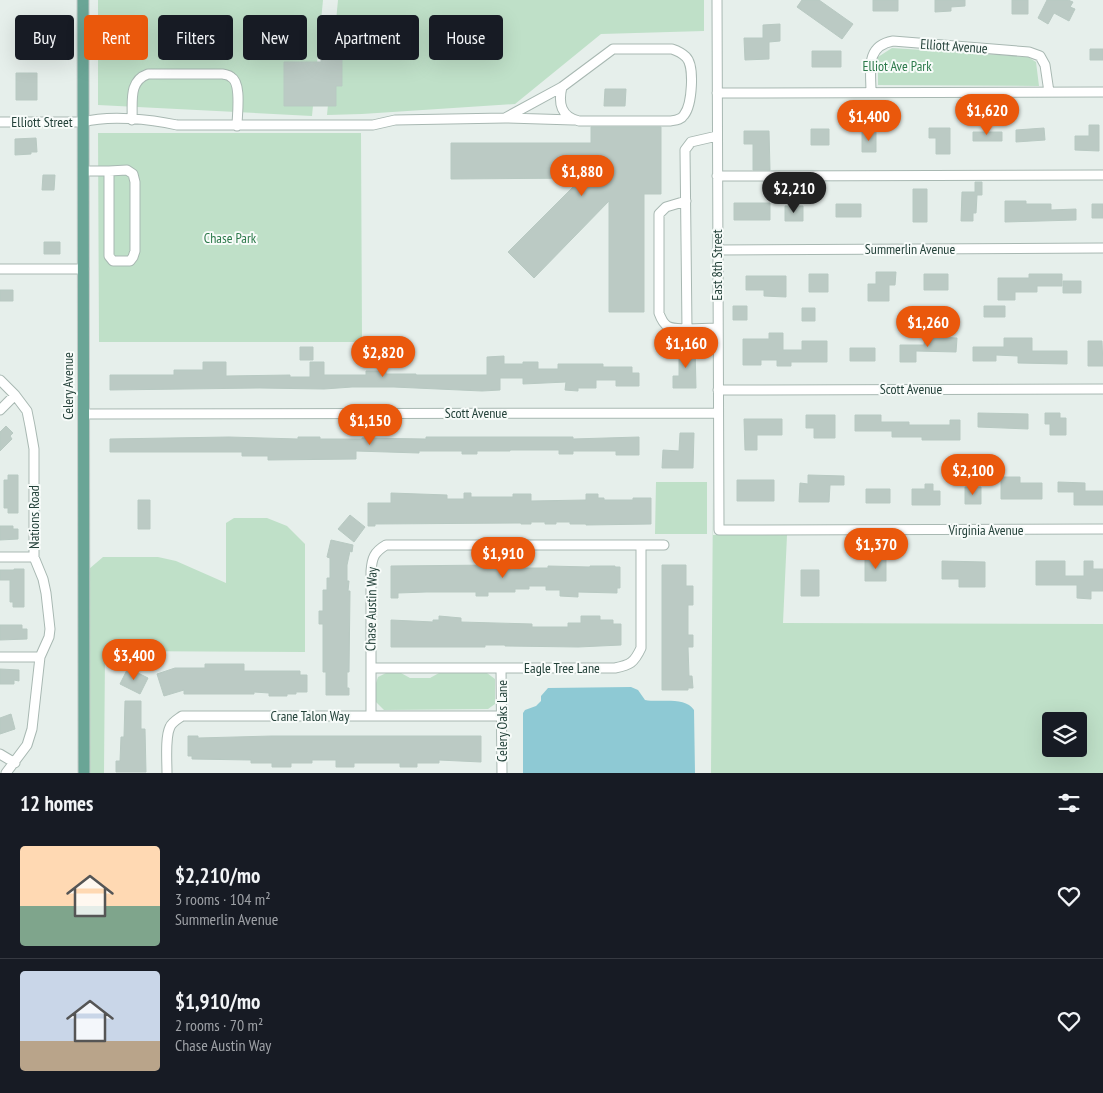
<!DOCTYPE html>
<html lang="en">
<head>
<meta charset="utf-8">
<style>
	:root { --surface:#171b24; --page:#242831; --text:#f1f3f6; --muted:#9ea1a6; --line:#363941; --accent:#ea580c }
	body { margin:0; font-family:"PT Sans Narrow",sans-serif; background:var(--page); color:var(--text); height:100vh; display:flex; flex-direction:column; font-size:19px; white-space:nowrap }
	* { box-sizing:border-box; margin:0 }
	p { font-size:16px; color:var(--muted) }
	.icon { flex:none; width:28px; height:28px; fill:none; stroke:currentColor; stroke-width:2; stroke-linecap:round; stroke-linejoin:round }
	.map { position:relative; height:773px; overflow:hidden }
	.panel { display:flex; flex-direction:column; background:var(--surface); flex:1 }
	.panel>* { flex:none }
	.top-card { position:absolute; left:15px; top:15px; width:500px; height:45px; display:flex; gap:10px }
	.buttons { position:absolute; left:1042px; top:712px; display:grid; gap:10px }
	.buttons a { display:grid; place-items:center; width:45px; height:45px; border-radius:5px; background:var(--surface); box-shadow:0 5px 20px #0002; font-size:25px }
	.price { position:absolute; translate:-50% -42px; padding:0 11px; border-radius:18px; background:var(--accent); color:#fff; font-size:16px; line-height:32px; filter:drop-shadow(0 1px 2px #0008) }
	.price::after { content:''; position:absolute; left:50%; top:30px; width:15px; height:11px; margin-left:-8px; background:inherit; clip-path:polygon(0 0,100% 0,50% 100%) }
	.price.selected { background:#222; color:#fff }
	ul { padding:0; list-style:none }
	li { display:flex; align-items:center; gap:15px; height:125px; padding:0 20px }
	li+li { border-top:1px solid var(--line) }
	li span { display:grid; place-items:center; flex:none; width:140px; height:100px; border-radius:5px; color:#555 }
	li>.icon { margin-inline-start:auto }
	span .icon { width:60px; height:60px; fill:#fffc; stroke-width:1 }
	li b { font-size:21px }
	h2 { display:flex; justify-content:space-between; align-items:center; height:60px; padding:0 20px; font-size:21px }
	.pill { padding:0 18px; border-radius:5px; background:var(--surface); box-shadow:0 5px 20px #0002; font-size:18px; line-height:45px }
	.pill.selected { background:var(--accent); color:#fff }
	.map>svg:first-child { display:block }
</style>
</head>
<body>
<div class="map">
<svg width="1103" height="773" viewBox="0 0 1103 773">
	<rect width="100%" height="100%" fill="#e6efeb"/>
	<path fill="#bfe0c8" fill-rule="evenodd" d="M98 0H323L312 116 98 105Z
		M338 0H704V31L601 34 515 104 362 114 327 115Z
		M892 48 1028 57 1036 62 1039 86 878 85V57Z
		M98 133H361L362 342H99Z
		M656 482H707V534H655Z
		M713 491V535H787L783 623 1103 624V773H711ZM1051 721H1079V749H1051Z
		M234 518H267L287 526 305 544V652L107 651 105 655 104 773H89V569L103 557H158L176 561 226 583V523Z
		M386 673H401L410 678H430L439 673H487L495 679V704L488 709 384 710 376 702V683L378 677Z"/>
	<path fill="#8ec9d4" d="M631 687 638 690 645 700C660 703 685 696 694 710L695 773H523V713L525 710 536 706 541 701V696L548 688Z"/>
	<path fill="#bbcac4" stroke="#b8c9c2" d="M802 0H819L853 24 842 39 797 7Z
		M873 0H898V11H873Z
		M935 0H965V6L951 7V11L935 12Z
		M1012 0H1028V14H1012Z
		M1047 0H1068L1073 2 1070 7 1075 9 1069 21 1054 13 1048 24 1038 18Z
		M780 24V41L769 42V59L745 60 744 38H763V25Z
		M1090 49H1103V60H1090Z
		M812 51H841V67H812Z
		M321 58H342V86H336V106H284V62H321Z
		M16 73H37V100H16Z
		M605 89H626L625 106H604Z
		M1089 125H1099V151L1075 150V136H1089Z
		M591 127H661V194H644V312H609V201L534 278 508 252 582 178 451 179V143H591Z
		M929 128H950V154H936V138H929Z
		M1044 128 1045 140 1016 142V130Z
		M811 129H829V145H811Z
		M744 131H769L770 170H753V144H744Z
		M862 131H876V152H862Z
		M973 132H1002V141H973Z
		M36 138 37 152H31V154L15 155V139Z
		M43 175H55L54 190H42Z
		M975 182H982V195H977L976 213H973V221H961L962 192H975Z
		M913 189H927V222H913Z
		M1005 201H1026V204H1051V210L1076 209V220L1005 222Z
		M734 203H770V220H734Z
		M836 204H861V217H836Z
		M1092 204H1103V218H1092Z
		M785 206H803V221H785Z
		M44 242H60V254H44Z
		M876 272H896L895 285H889V301H868V284H876Z
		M809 274H828V292H809Z
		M924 274H948V290H924Z
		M1029 274H1062V286H1037V292H1015V300H998V278H1029Z
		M746 276H786V297L764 296V290H746Z
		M1063 281H1081V293H1063Z
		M0 290H13V301H0Z
		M733 306H747V320H733Z
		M984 306H1005V317H984Z
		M802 308H815V321H802Z
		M769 333H783V350H802V341H827V362H791V366H777V360H761V365H743V339H769Z
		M925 337 957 338 956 352 916 351V362H900V345H924Z
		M1004 338H1032V351H1067V364L1018 363V356L996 355V361H973V347H1004Z
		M1088 341H1102L1103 366H1088Z
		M300 347H313V360H300Z
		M679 347H695L696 388H673V376H679Z
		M850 348H875V361H850Z
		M504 356V364H523V362H538V369H558V364H603V367H632V373H639V386H616V380H596V388H578V391L565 390 566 382 523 384V378H500V390L482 391 394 387H352L324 389 260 388 110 390V375H174V370H203V362H226V376L290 375V377H310V362H324V375H366V371H386V374H416V375H487V357Z
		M978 413 1028 414V429L978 427Z
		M1045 413H1060V418H1066V435H1050V424H1045Z
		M806 415H835V438H814V428H806Z
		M855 415H881V422H909V425H950V420H960V440H922V437H892V431H855Z
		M744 419H782V435H757V450H745Z
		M6 426 13 433 10 436 12 439 0 451V432Z
		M680 433H694L693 468H662L663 450 679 451Z
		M229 437 298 439V437H320V439H362V438L426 439V437H573V439L639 437V455H616V451H573V454H559V450H510V451H477V454H462V451H419V453L356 451V459L268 460V456H242V452H110V439Z
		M8 475H18V513H8V508H4V480H8Z
		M808 475 844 476V485H830L829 502H799L800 483 808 484Z
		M1001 477H1020V483H1042V499H1001Z
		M737 480H774V501H737Z
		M1058 482 1085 483V491H1103V505H1074V492H1058Z
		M925 484H933V491H940V505H912V489H925Z
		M965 487H981V504H965Z
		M866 489H890V503H866Z
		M391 493 447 495V499H464V493H471V497H513V494H531V501L586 500V494H598V498H604V500H633V498H651V524L586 525V524H570V522H556V524H545V522H531V524H521V523L375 524V526H368V503H391Z
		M138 500H150V529H138Z
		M350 515 365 527 354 542 338 529Z
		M0 526H13V529H18V539L0 540Z
		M331 540 353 545 352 552 350 551 347 565V581H349L348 591H350L349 672H347V688H349V695H326V672H323V624H319V611H323V590H327V578H330V558L327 557Z
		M865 559H886V581H865Z
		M942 561 985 562V587H959V579H942Z
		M1036 561H1065V576H1084V561H1093V569H1103V591H1091V599L1077 598V585H1036Z
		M494 565 515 566 525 568H548V566L590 567V566H615V567H620V588H617V593L578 592V597L560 596V590H546V586H529V589H515V592H488V596H476V592H426L398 593V598H391V566Z
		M662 565H686V586H693V605H688V635H693V647H688L689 676H692L693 688H688V690H662Z
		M14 569H24V607H13V602H10V580H0V570H14Z
		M801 570H819V596H801Z
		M439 616 461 618V622L532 624V627H568V623H581V616H600V620H613V624H621V645L578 647 505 646V645H485V647H391V620L433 622V620H439Z
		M0 625H22V629H27V639L0 640Z
		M205 664H244V671H300V675H307V692H296V694H287V696H269V693L254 692V694H184V690L164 696 157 674 175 668H205Z
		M128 668 148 678 140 694 120 684Z
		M0 669 19 670V681L14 680V684H0Z
		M125 701H141V729H145L146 772H116V761H120L121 737H124Z
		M11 714 15 729 0 734V718Z
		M188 736H198V738L272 736H481V762L439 760V763H417V767H400V763H354V767H336V760H312V763H291V767H272V763H251V760L192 759V756H188Z"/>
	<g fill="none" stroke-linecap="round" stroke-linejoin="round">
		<g stroke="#a8b8b2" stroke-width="11">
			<path id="minor" d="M717 0 719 530 1103 529
				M613 49H672C678 51 682 53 686 57 695 66 692 105 684 115 681 120 676 120 670 121H579C561 117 558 103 562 87Z
				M871 92C871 70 865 46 893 41L1029 52 1040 56 1045 65 1049 92
				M717 93 1103 92
				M506 118 573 120
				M132 120C133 102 128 81 148 74H223C226 75 229 75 231 77 242 83 237 114 237 126
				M0 122H83C109 115 150 119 177 125H373L395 120 505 118 562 87
				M717 136 691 142 685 150 687 329 718 328
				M84 171H109V256L113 261H130L133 257 135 251V182L133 174 127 170 109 171
				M717 176 1103 175
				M686 201 666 207 659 214V313C665 330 671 328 687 329
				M717 250 1103 248
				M0 269H84
				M0 380 15 395 27 411 30 426 34 449V557L43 579 46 593 50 629 49 637 40 657 32 729 27 745 6 773
				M718 390 1103 389
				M0 410 15 395
				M83 414 718 413
				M0 557H34
				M0 657H40
				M371 668H615C630 665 634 663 641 648V545
				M501 668 502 773
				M371 716V571C372 558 374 552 386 545H664
				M0 754 15 763
				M167 773C167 761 165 737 170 727 172 722 178 719 182 716H502"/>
		</g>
		<g stroke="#c2cac8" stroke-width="13">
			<path id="major" d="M83 0 84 773"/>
		</g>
		<use href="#minor" stroke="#fff" stroke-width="9"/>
		<use href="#major" stroke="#6aa596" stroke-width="11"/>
	</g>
	<g text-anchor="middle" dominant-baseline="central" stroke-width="4" stroke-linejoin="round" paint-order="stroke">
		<g font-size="14" fill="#24423a" stroke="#f7fbf9">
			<text transform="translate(954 46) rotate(4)">Elliott Avenue</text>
			<text x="42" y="122">Elliott Street</text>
			<text x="910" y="249">Summerlin Avenue</text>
			<text transform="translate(717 265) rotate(-90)">East 8th Street</text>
			<text transform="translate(68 386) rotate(-90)">Celery Avenue</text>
			<text x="911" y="389">Scott Avenue</text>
			<text x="476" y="413">Scott Avenue</text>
			<text transform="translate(34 517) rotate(-90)">Nations Road</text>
			<text x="986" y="530">Virginia Avenue</text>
			<text transform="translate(371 609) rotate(-89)">Chase Austin Way</text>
			<text x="562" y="668">Eagle Tree Lane</text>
			<text x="310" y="716">Crane Talon Way</text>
			<text transform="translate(502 721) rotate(-90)">Celery Oaks Lane</text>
		</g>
		<g font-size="14" fill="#2d7a4b" stroke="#f7fbf9">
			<text x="897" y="66">Elliot Ave Park</text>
			<text x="230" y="238">Chase Park</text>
		</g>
	</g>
</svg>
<div class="buttons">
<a><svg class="icon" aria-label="layers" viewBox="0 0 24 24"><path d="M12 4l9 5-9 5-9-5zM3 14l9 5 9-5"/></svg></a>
</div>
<b class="price" style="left:987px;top:136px">$1,620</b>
<b class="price" style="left:869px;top:142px">$1,400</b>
<b class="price" style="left:582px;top:197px">$1,880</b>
<b class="price selected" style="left:794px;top:214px">$2,210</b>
<b class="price" style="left:928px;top:348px">$1,260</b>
<b class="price" style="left:686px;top:369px">$1,160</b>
<b class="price" style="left:383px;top:378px">$2,820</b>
<b class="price" style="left:370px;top:446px">$1,150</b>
<b class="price" style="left:973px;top:496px">$2,100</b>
<b class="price" style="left:876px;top:570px">$1,370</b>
<b class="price" style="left:503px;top:579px">$1,910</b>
<b class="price" style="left:134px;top:681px">$3,400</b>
<div class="top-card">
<a class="pill">Buy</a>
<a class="pill selected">Rent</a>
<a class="pill">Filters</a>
<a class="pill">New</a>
<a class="pill">Apartment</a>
<a class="pill">House</a>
</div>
</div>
<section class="panel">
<h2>12 homes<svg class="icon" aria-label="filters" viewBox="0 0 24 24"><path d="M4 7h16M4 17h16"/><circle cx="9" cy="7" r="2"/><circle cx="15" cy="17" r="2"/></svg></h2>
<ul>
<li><span style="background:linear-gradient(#ffd9b3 60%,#7fa58c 0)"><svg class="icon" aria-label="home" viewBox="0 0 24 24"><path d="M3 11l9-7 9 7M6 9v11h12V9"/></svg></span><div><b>$2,210/mo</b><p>3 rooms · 104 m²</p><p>Summerlin Avenue</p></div><svg class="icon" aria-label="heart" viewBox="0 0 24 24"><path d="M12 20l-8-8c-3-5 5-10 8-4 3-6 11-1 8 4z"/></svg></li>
<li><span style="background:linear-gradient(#c9d6e8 70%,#b9a48a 0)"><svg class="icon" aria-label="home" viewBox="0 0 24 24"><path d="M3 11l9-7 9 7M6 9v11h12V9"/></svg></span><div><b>$1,910/mo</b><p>2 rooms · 70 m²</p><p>Chase Austin Way</p></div><svg class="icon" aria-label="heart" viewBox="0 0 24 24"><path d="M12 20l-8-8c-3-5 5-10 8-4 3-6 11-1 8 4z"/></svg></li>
</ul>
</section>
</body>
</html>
